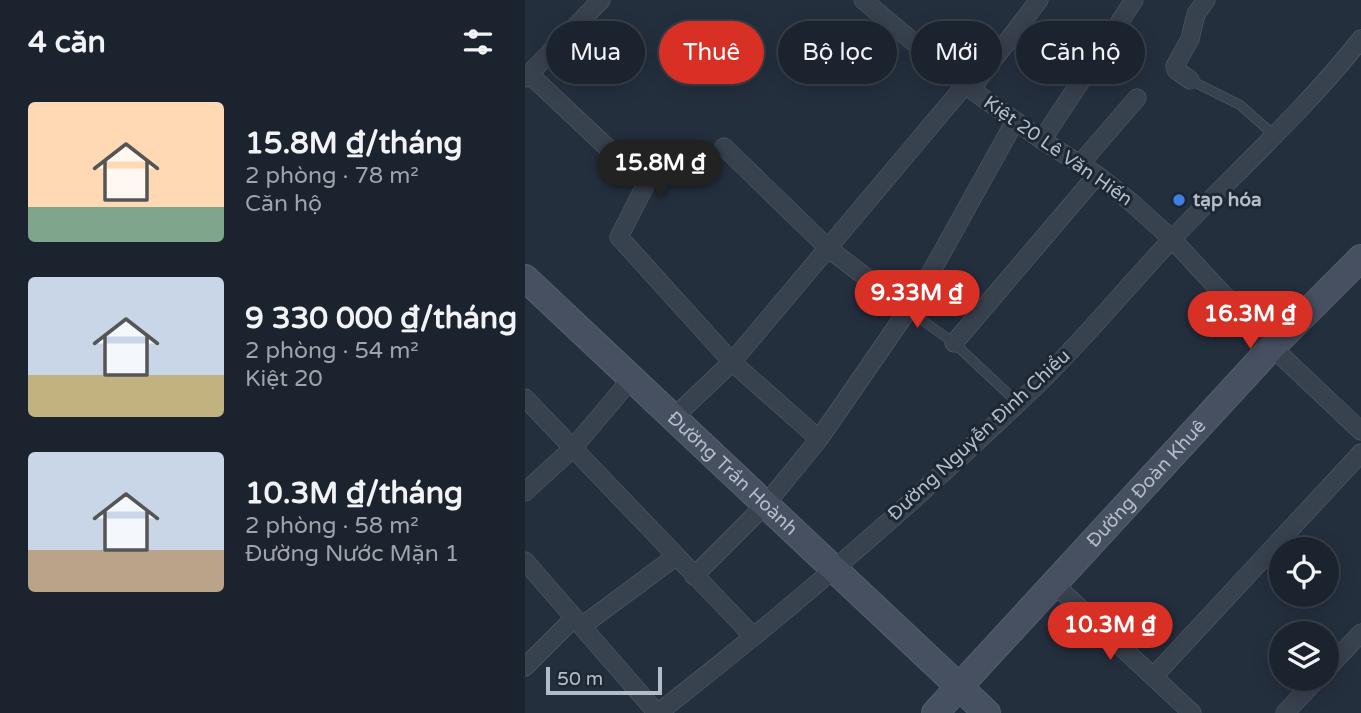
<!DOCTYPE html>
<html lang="vi">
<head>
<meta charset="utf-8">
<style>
	:root { --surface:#1b232e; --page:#282f3a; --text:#f1f3f6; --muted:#a0a4aa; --line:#39404a; --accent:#d93025 }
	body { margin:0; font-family:"Varela Round",sans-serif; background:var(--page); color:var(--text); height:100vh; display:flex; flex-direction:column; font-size:26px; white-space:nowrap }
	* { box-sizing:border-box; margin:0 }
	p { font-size:23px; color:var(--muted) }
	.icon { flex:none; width:38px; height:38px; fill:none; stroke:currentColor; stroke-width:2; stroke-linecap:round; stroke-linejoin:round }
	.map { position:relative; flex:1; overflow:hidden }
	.sheet { display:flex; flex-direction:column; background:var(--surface); width:525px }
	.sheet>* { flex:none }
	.hud { position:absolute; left:21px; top:21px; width:665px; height:63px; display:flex; gap:14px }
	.tools { position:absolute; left:744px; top:537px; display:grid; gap:14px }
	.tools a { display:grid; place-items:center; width:70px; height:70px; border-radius:50%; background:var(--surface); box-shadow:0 4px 18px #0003,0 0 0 2px var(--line); font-size:35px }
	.scale { position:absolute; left:21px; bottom:18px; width:116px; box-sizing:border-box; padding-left:7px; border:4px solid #b4bcc9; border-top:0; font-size:19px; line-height:24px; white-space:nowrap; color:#b4bcc9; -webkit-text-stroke:5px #1d2633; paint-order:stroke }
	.price { position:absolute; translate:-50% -60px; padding:0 16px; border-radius:24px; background:var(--accent); color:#fff; font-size:23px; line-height:46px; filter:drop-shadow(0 2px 4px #0008) }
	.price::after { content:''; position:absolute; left:50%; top:42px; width:21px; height:16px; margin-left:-10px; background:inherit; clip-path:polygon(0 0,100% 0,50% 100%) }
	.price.on { background:#222; color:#fff }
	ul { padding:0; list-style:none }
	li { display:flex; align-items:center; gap:21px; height:175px; padding:0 28px }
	li span { display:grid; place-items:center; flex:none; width:196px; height:140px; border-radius:7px; color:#555 }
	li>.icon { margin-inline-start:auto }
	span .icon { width:84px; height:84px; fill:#fffc; stroke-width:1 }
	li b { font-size:30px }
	h2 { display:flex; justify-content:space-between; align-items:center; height:84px; padding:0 28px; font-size:30px }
	.pill { padding:0 24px; border-radius:32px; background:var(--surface); box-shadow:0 4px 18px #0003,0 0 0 2px var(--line); font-size:24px; line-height:63px }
	.pill.on { background:var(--accent); color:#fff }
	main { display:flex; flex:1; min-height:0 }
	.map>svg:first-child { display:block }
</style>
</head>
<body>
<main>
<section class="sheet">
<h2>4 căn<svg class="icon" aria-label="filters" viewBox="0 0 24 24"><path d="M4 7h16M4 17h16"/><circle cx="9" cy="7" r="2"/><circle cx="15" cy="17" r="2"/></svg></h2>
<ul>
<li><span style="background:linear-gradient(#ffd9b3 75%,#7fa58c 0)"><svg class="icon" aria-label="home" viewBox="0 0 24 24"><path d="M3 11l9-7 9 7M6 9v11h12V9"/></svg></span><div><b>15.8M ₫/tháng</b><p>2 phòng · 78 m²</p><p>Căn hộ</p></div></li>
<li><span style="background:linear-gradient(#c9d6e8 70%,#c2b280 0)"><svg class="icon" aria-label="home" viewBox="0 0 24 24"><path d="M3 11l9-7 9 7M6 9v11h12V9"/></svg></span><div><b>9 330 000 ₫/tháng</b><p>2 phòng · 54 m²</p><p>Kiệt 20</p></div></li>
<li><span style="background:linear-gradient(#c9d6e8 70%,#b9a48a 0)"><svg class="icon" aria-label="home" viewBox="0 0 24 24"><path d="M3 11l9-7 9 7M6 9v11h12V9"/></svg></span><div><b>10.3M ₫/tháng</b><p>2 phòng · 58 m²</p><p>Đường Nước Mặn 1</p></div></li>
</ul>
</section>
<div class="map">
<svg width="836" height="713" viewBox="0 0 836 713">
	<rect width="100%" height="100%" fill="#242f3e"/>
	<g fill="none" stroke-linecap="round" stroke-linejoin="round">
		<g stroke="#565f6c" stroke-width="10">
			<path id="lane" d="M665 80 715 105 749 135
				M383 310 429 343 493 403"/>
		</g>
		<g stroke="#565f6c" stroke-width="19">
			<path id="street" d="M338 0 440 85 517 140 572 175 607 203 647 239 747 347 836 431
				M4 74 121 184 94 237 207 362 294 439
				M0 78 76 0
				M665 80 651 70 650 66 665 39 671 14 681 0
				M446 89 514 0
				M517 140 609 0
				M199 147 303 248 383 310
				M555 164 612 98
				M429 343 572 175
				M0 398 229 637
				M148 418 207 362 440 85
				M0 492 48 448 107 378
				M0 561 132 713
				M169 576 241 504 294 439 394 294 490 121
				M529 584 667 713
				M57 626 150 557
				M0 667 49 618
				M802 669 836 633
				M628 677 836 453
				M133 713C264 611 390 502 510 387 558 341 601 288 647 239 710 173 779 111 836 39
				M760 713 792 679"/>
		</g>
		<g stroke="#565f6c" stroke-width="28">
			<g id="secondary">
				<path id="s1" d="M0 278 462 713"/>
				<path id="s2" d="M410 713 747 347 836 258"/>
			</g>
		</g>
		<use href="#lane" stroke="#38414e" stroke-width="9"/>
		<use href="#street" stroke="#38414e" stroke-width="18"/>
		<use href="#secondary" stroke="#465061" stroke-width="26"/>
	</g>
	<circle fill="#3f7fe0" stroke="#1d2633" stroke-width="2.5" cx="654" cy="200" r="7"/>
	<g text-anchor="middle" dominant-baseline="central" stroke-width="6" stroke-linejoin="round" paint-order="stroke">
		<g font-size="19" fill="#b4bcc9" stroke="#1d2633">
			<text transform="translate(533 151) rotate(35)">Kiệt 20 Lê Văn Hiến</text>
			<text transform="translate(454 435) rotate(-43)">Đường Nguyễn Đình Chiểu</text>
			<text stroke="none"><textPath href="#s1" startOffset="285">Đường Trần Hoành</textPath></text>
			<text stroke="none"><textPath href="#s2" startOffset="312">Đường Đoàn Khuê</textPath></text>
		</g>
		<g font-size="19" font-weight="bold" fill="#b4bcc9" stroke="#1d2633" text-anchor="start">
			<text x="668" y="200">tạp hóa</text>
		</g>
	</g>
</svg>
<div class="tools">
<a><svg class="icon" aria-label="locate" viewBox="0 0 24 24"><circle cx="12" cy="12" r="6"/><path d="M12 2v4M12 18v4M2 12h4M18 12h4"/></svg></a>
<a><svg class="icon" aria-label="layers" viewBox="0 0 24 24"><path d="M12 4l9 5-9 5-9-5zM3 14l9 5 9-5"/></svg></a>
</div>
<div class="scale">50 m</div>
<b class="price on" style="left:135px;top:200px">15.8M ₫</b>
<b class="price" style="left:392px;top:330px">9.33M ₫</b>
<b class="price" style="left:725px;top:351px">16.3M ₫</b>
<b class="price" style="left:585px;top:662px">10.3M ₫</b>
<div class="hud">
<a class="pill">Mua</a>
<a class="pill on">Thuê</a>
<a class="pill">Bộ lọc</a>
<a class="pill">Mới</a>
<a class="pill">Căn hộ</a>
</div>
</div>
</main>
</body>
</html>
